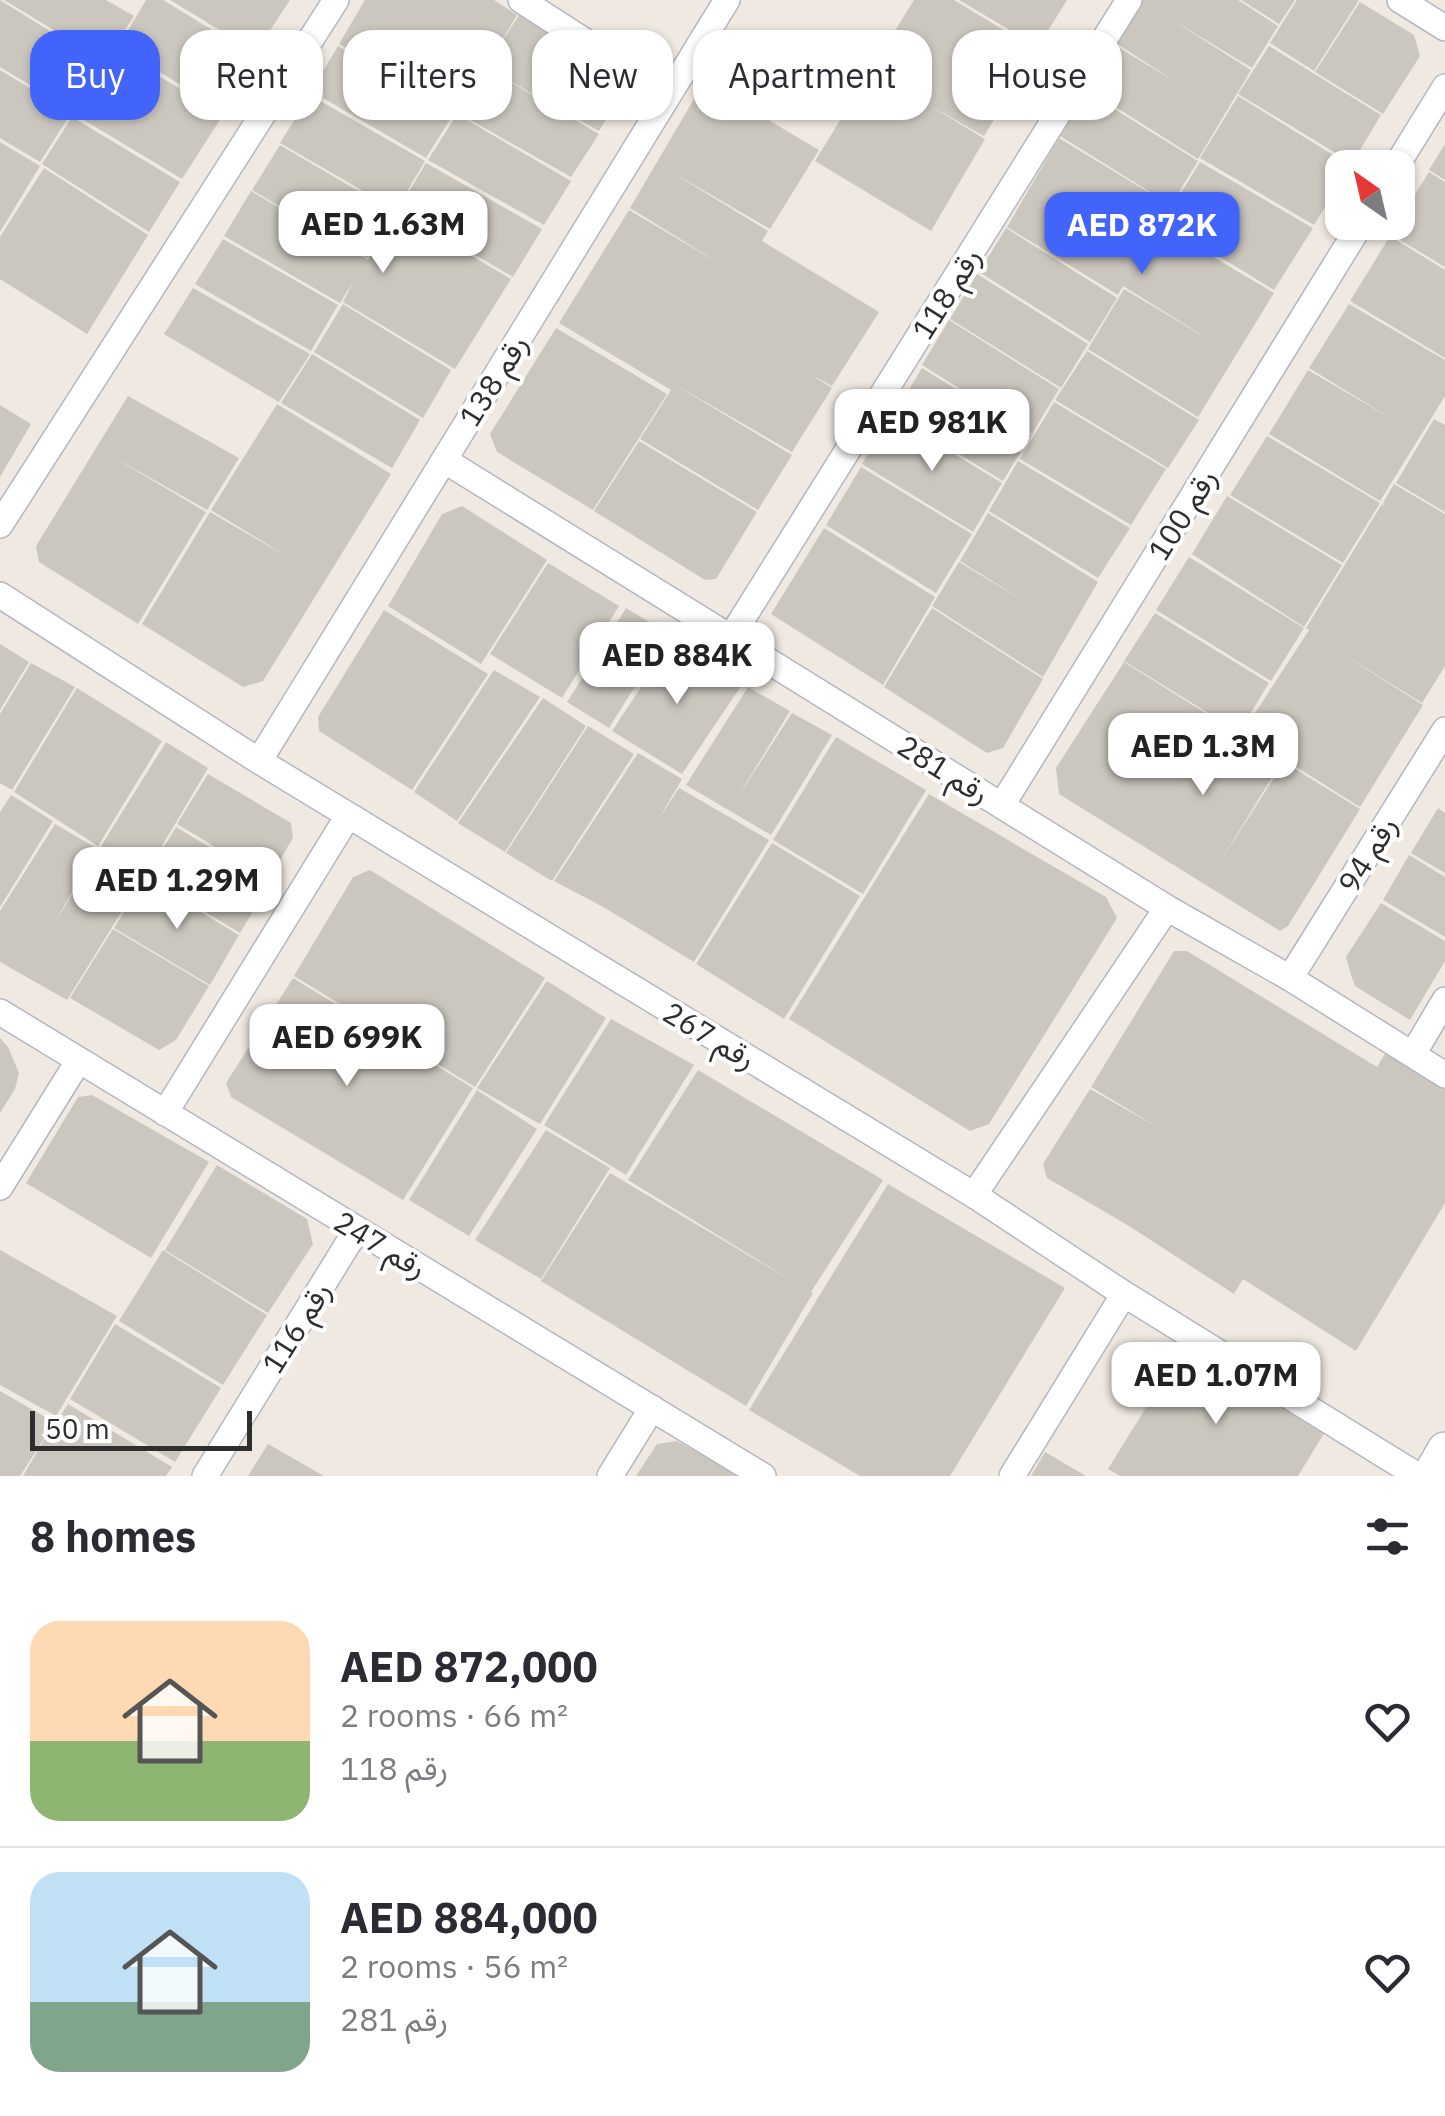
<!DOCTYPE html>
<html lang="en">
<head>
<meta charset="utf-8">
<style>
	:root { --surface:#fff; --page:#f7f7f7; --text:#2b2b33; --muted:#7c7c81; --line:#e1e1e2; --accent:#4264fb }
	body { margin:0; font-family:"IBM Plex Sans","Noto Sans Arabic",sans-serif; background:var(--page); color:var(--text); height:100vh; display:flex; flex-direction:column; font-size:38px; white-space:nowrap }
	* { box-sizing:border-box; margin:0 }
	p { font-size:32px; color:var(--muted) }
	.icon { flex:none; width:55px; height:55px; fill:none; stroke:currentColor; stroke-width:2; stroke-linecap:round; stroke-linejoin:round }
	.map { position:relative; height:1476px; overflow:hidden }
	.sheet { display:flex; flex-direction:column; background:var(--surface); flex:1 }
	.sheet>* { flex:none }
	.banner { position:absolute; left:30px; top:30px; width:1385px; height:90px; display:flex; gap:20px }
	.needle { width:65px; rotate:326deg }
	.buttons { position:absolute; left:1325px; top:150px; display:grid; gap:20px }
	.buttons a { display:grid; place-items:center; width:90px; height:90px; border-radius:20px; background:var(--surface); box-shadow:0 2px 8px #0004; font-size:50px }
	.scale { position:absolute; left:30px; bottom:25px; width:222px; box-sizing:border-box; padding-left:10px; border:5px solid #2e2e2e; border-top:0; font-size:28px; line-height:35px; white-space:nowrap; color:#2e2e2e; -webkit-text-stroke:8px #fff; paint-order:stroke }
	.price { position:absolute; translate:-50% -85px; padding:0 22px; border-radius:20px; background:#fff; color:#222; font-size:32px; line-height:65px; filter:drop-shadow(0 2px 5px #0008) }
	.price::after { content:''; position:absolute; left:50%; top:60px; width:30px; height:22px; margin-left:-15px; background:inherit; clip-path:polygon(0 0,100% 0,50% 100%) }
	.price.selected { background:var(--accent); color:#fff }
	ul { padding:0; list-style:none }
	li { display:flex; align-items:center; gap:30px; height:250px; padding:0 30px }
	li+li { border-top:2px solid var(--line) }
	li span { display:grid; place-items:center; flex:none; width:280px; height:200px; border-radius:30px; color:#555 }
	li>.icon { margin-inline-start:auto }
	span .icon { width:120px; height:120px; fill:#fffc; stroke-width:1 }
	li b { font-size:42px }
	h2 { display:flex; justify-content:space-between; align-items:center; height:120px; padding:0 30px; font-size:42px }
	.pill { padding:0 35px; border-radius:30px; background:var(--surface); box-shadow:0 2px 8px #0004; font-size:35px; line-height:90px }
	.pill.selected { background:var(--accent); color:#fff }
	.map>svg:first-child { display:block }
</style>
</head>
<body>
<div class="map">
<svg width="1445" height="1476" viewBox="0 0 1445 1476">
	<rect width="100%" height="100%" fill="#efe9e1"/>
	<path fill="#cbc7bf" d="M0 0 103 64 73 111 0 67Z
		M4 0H106L134 16 105 61Z
		M146 0H163L255 56 223 110 118 47Z
		M170 0H290L256 52Z
		M365 0H494L517 15 498 47 524 8 599 57 611 76 619 99 599 131 485 67 599 134 571 177 458 113 464 100 457 112 339 44Z
		M914 0H954L1037 50 984 136 927 104 985 139 931 231 815 161Z
		M959 0H1067L1038 47Z
		M1141 0H1238L1278 26 1252 68 1169 18 1251 70 1198 159 1087 89 1113 44 1174 81 1116 43Z
		M1241 0H1295L1279 24Z
		M1297 0H1359L1314 71 1270 43Z
		M1360 2 1414 35 1420 56 1383 114 1315 72Z
		M338 46 454 113 426 158 311 91Z
		M1269 46 1381 115 1352 163 1238 94Z
		M116 50 223 115 182 179 74 114Z
		M0 70 71 113 40 162 0 138Z
		M704 82 819 150 770 229 668 170 768 231 762 241 879 312 832 386 810 374 832 388 792 452 674 384 792 455 758 510 640 439 671 390 559 323 629 210 724 266 630 208Z
		M1087 92 1198 161 1171 205 1060 136Z
		M310 95 425 161 396 210 280 143Z
		M1238 96 1354 168H1342V179L1314 225 1200 158Z
		M457 114 571 181 544 225 428 160Z
		M72 117 180 182 149 232 42 164Z
		M1059 138 1171 206 1143 251 1161 226 1274 293 1198 417 1088 349 1124 289 1215 343 1123 286 1118 295 1007 227Z
		M0 142 40 166 0 232Z
		M1445 144V180L1429 170Z
		M280 145 394 212 367 257 252 190Z
		M1200 162 1313 228 1274 290 1163 222Z
		M426 163 542 229 513 277 398 210Z
		M44 168 148 235 87 334 0 279V237Z
		M1429 172 1445 182V267L1390 234Z
		M251 191 368 260 397 212 511 279 455 369 343 302 354 280 340 303 224 236Z
		M1006 228 1117 298 1090 342 979 272Z
		M1390 236 1445 270V358L1350 301Z
		M223 239 338 305 311 351 195 284Z
		M977 274 1088 344 1061 388 950 319Z
		M193 288 310 354 279 402 164 334Z
		M343 304 451 370 423 418 314 352Z
		M1349 304 1445 360V396L1380 501 1269 434 1308 370 1392 419 1309 368Z
		M949 320 1059 389 1032 434 922 365Z
		M556 328 667 394 593 510 497 452 490 434Z
		M1087 351 1199 420 1168 468 1055 400Z
		M312 354 420 420 392 468 281 403Z
		M922 368 1031 435 1003 481 894 414Z
		M128 396 239 458 207 510 108 454 206 512 138 624 39 562 36 546Z
		M1054 402 1166 469 1131 525 1020 459Z
		M277 404 391 474 263 681 243 687 142 624 210 512 291 559 211 510Z
		M0 405 31 424 0 477Z
		M891 416 1002 483 973 532 862 464Z
		M1434 419 1445 425V512L1396 483Z
		M1267 436 1380 503 1343 563 1230 495Z
		M639 441 757 512 716 579 705 580 594 511Z
		M1018 461 1130 528 1098 578 989 511Z
		M861 467 972 534 936 593 826 525Z
		M1394 484 1445 514V666L1422 703 1330 646 1423 705 1360 807 1242 733 1309 630 1306 628 1382 504 1385 506 1383 503Z
		M1227 496 1342 565 1304 627 1192 554Z
		M462 506 547 560 481 664 388 606 442 514Z
		M988 513 1098 582 1043 677 932 606 959 562 1029 604 960 561Z
		M824 528 935 597 883 685 771 614Z
		M1189 557 1304 628 1271 681 1156 610Z
		M548 563 619 606 562 698 490 654Z
		M626 608 668 633 609 728 567 702Z
		M932 608 1043 679 1003 748 987 753 884 687Z
		M384 610 488 674 412 790 319 731 318 717Z
		M1155 613 1269 683 1239 732 1124 661Z
		M673 639 743 683 682 774 612 731Z
		M0 644 29 662 0 710Z
		M1124 662 1282 761 1219 864 1284 762 1360 809 1288 926 1280 931 1059 794 1056 768Z
		M31 663 75 687 12 790 0 783V714Z
		M494 670 540 697 457 821 414 792Z
		M748 687 790 711 736 800 792 713 832 735 771 835 686 785Z
		M77 688 162 741 98 846 14 792Z
		M543 698 586 726 505 852 458 823Z
		M588 726 634 754 552 881 506 853Z
		M836 737 926 790 863 894 773 840Z
		M166 742 208 768 146 873 101 846Z
		M638 753 682 779 658 820 679 788 769 840 694 962 605 908 554 881Z
		M208 774 291 823 293 838 269 879 177 824Z
		M929 794 1106 897 1117 918 989 1124 970 1131 789 1019Z
		M11 795 53 821 0 907V812Z
		M1438 808 1445 813V873L1411 853Z
		M55 824 98 849 51 928 101 849 145 874 67 1000 0 962V911Z
		M176 827 270 883 240 933 146 876Z
		M772 843 860 896 784 1019 696 964Z
		M1409 855 1445 877V937L1383 900Z
		M370 870 545 978 475 1087 294 976 353 877Z
		M145 879 239 935 210 985 114 928Z
		M1381 903 1445 941V961L1410 1020 1355 986 1351 975 1346 957Z
		M113 929 209 986 176 1040 159 1050 70 998Z
		M1174 951H1187L1377 1067 1389 1047 1445 1084V1203L1356 1351 1243 1279 1234 1294 1129 1226 1047 1178 1043 1164 1090 1089 1161 1129 1091 1087Z
		M293 978 473 1088 403 1200 231 1097 226 1083Z
		M547 981 606 1018 540 1124 477 1088Z
		M611 1019 694 1065 626 1175 544 1125Z
		M0 1038 8 1047 19 1073 15 1089 0 1113Z
		M698 1070 883 1180 811 1292 813 1293 746 1406 541 1281 610 1173 797 1284 628 1180Z
		M477 1090 537 1129 469 1236 409 1200Z
		M92 1095 209 1162 151 1258 26 1183 78 1097Z
		M546 1130 610 1168 541 1279 475 1240Z
		M217 1165 307 1219 313 1244 268 1313 165 1250Z
		M888 1184 1065 1288 950 1476H860L749 1410Z
		M0 1250 117 1316 56 1416 0 1385Z
		M163 1250 267 1315 223 1385 119 1321Z
		M115 1324 221 1388 175 1462 70 1399Z
		M1187 1341 1328 1427 1298 1476H1120L1108 1469Z
		M0 1391 56 1423 68 1404 172 1467 166 1476H23L52 1426 20 1476H0Z
		M677 1441 740 1476H636L657 1444Z
		M268 1444 324 1476H248Z
		M1045 1452 1086 1476H1031Z"/>
	<g fill="none" stroke-linecap="round" stroke-linejoin="round">
		<g stroke="#b4b7c1" stroke-width="28">
			<path id="street" d="M521 0 668 95
				M1400 0 1445 28
				M1395 168 1445 87
				M444 460 1167 908 1290 978 1445 1075
				M0 525 336 0
				M0 595 259 761 974 1195 1124 1294 1418 1476
				M731 637 1129 0
				M259 761 727 0
				M1002 805 1362 222
				M1290 978 1445 730
				M0 1012 763 1476
				M1413 1054 1445 1000
				M165 1113 348 816
				M0 1187 79 1060
				M974 1195 1167 908
				M205 1476 357 1229
				M610 1476 652 1408
				M1012 1476 1124 1294"/>
		</g>
		<g stroke="#b4b7c1" stroke-width="38">
			<path id="secondary" d="M1430 1476 1445 1450"/>
		</g>
		<use href="#street" stroke="#fff" stroke-width="25"/>
		<use href="#secondary" stroke="#fff" stroke-width="35"/>
	</g>
	<g text-anchor="middle" dominant-baseline="central" stroke-width="8" stroke-linejoin="round" paint-order="stroke">
		<g font-size="30" fill="#2e2e2e" stroke="#fff">
			<text transform="translate(946 293) rotate(-58)">رقم 118</text>
			<text transform="translate(493 380) rotate(-58)">رقم 138</text>
			<text transform="translate(1182 514) rotate(-58)">رقم 100</text>
			<text transform="translate(944 769) rotate(32)">رقم 281</text>
			<text transform="translate(1367 854) rotate(-58)">رقم 94</text>
			<text transform="translate(710 1035) rotate(31)">رقم 267</text>
			<text transform="translate(381 1244) rotate(31)">رقم 247</text>
			<text transform="translate(296 1327) rotate(-58)">رقم 116</text>
		</g>
	</g>
</svg>
<div class="buttons">
<a><svg class="needle" viewBox="-14 -14 28 28"><path d="M0-13l5 13h-10z" fill="#e53935"/><path d="M0 13l5-13h-10z" fill="#7c7c81"/></svg></a>
</div>
<div class="scale">50 m</div>
<b class="price" style="left:383px;top:276px">AED 1.63M</b>
<b class="price selected" style="left:1142px;top:277px">AED 872K</b>
<b class="price" style="left:932px;top:474px">AED 981K</b>
<b class="price" style="left:677px;top:707px">AED 884K</b>
<b class="price" style="left:1203px;top:798px">AED 1.3M</b>
<b class="price" style="left:177px;top:932px">AED 1.29M</b>
<b class="price" style="left:347px;top:1089px">AED 699K</b>
<b class="price" style="left:1216px;top:1427px">AED 1.07M</b>
<div class="banner">
<a class="pill selected">Buy</a>
<a class="pill">Rent</a>
<a class="pill">Filters</a>
<a class="pill">New</a>
<a class="pill">Apartment</a>
<a class="pill">House</a>
</div>
</div>
<section class="sheet">
<h2>8 homes<svg class="icon" aria-label="filters" viewBox="0 0 24 24"><path d="M4 7h16M4 17h16"/><circle cx="9" cy="7" r="2"/><circle cx="15" cy="17" r="2"/></svg></h2>
<ul>
<li><span style="background:linear-gradient(#ffd9b3 60%,#8fb573 0)"><svg class="icon" aria-label="home" viewBox="0 0 24 24"><path d="M3 11l9-7 9 7M6 9v11h12V9"/></svg></span><div><b>AED 872,000</b><p>2 rooms · 66 m²</p><p>رقم 118</p></div><svg class="icon" aria-label="heart" viewBox="0 0 24 24"><path d="M12 20l-8-8c-3-5 5-10 8-4 3-6 11-1 8 4z"/></svg></li>
<li><span style="background:linear-gradient(#bfe0f5 65%,#7fa58c 0)"><svg class="icon" aria-label="home" viewBox="0 0 24 24"><path d="M3 11l9-7 9 7M6 9v11h12V9"/></svg></span><div><b>AED 884,000</b><p>2 rooms · 56 m²</p><p>رقم 281</p></div><svg class="icon" aria-label="heart" viewBox="0 0 24 24"><path d="M12 20l-8-8c-3-5 5-10 8-4 3-6 11-1 8 4z"/></svg></li>
</ul>
</section>
</body>
</html>
